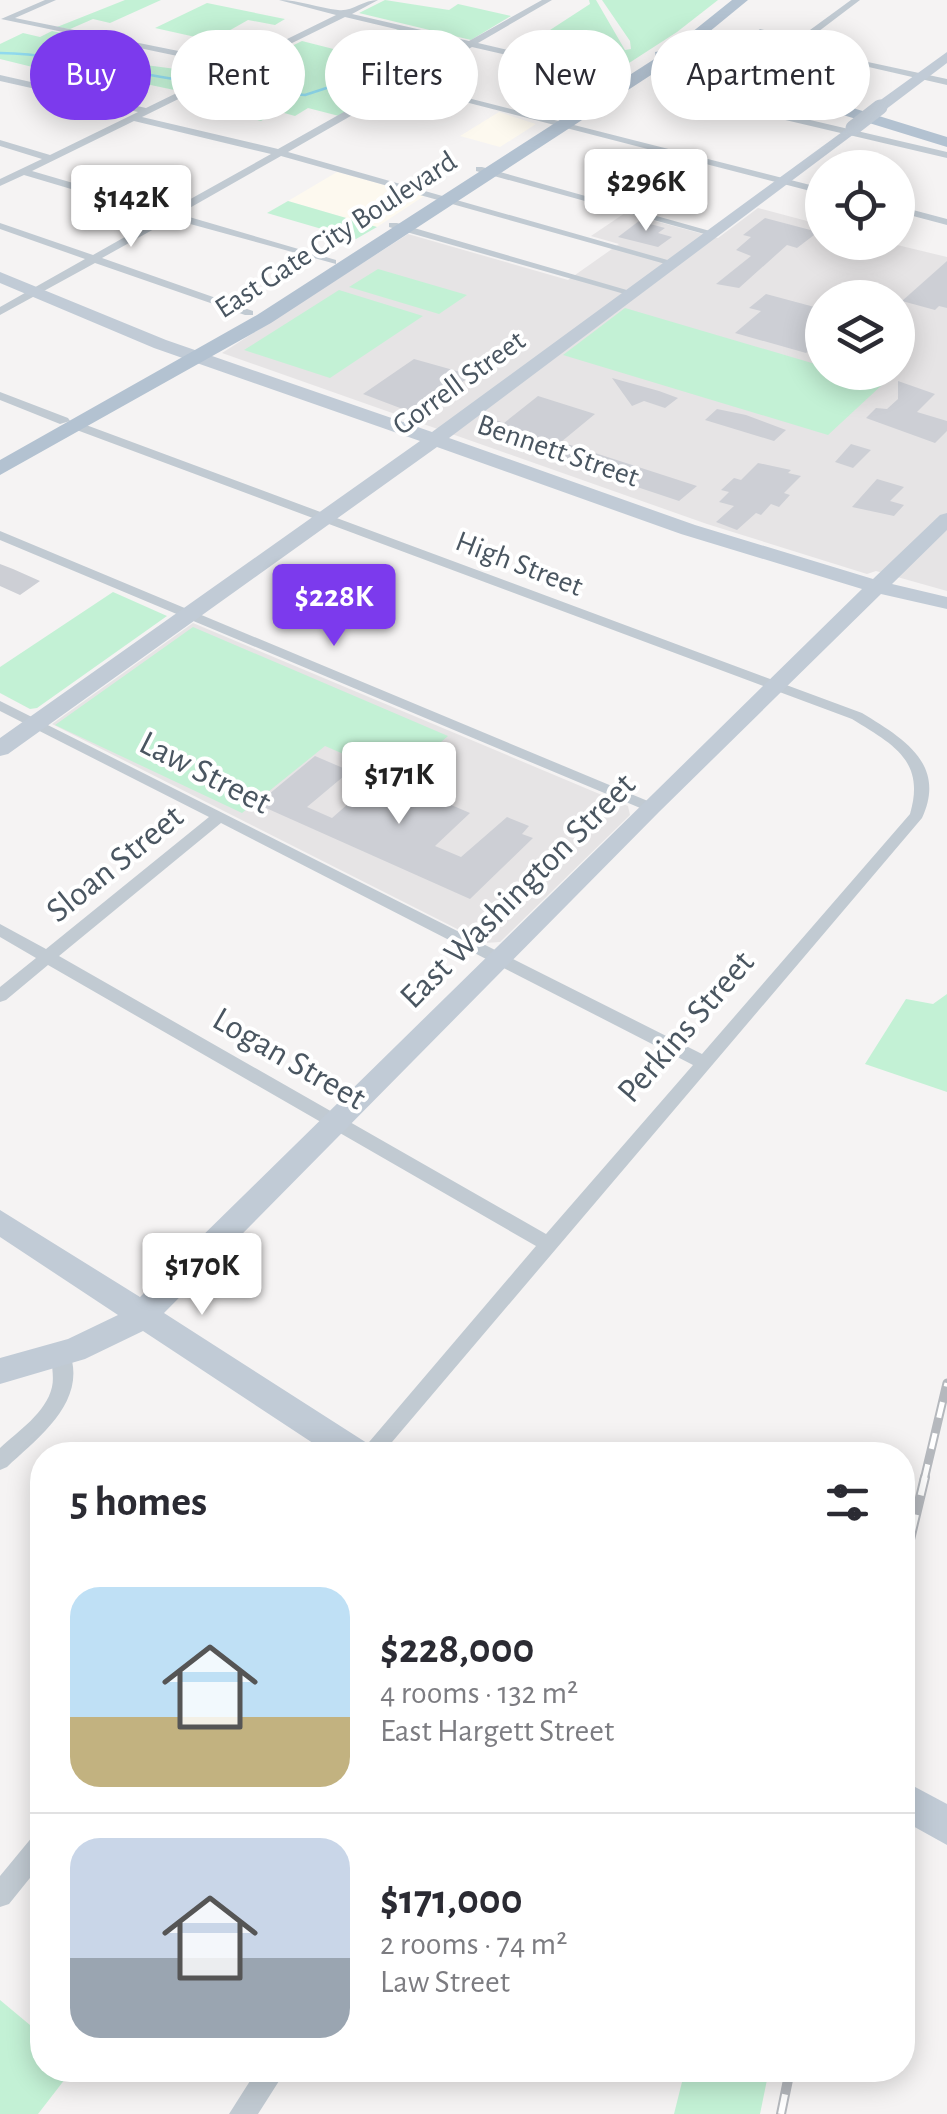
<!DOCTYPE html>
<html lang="en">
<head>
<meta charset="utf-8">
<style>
	:root { --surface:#fff; --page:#f2f2f3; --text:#2b2b33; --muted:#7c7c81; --line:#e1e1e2; --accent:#7c3aed }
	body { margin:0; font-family:"Alegreya Sans",sans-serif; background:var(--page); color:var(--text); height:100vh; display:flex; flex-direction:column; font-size:38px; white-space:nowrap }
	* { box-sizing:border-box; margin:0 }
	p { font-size:32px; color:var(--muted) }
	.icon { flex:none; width:55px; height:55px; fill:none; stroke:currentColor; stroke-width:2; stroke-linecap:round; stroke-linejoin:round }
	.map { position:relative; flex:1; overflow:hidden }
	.side { position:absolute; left:30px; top:1442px; width:885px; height:640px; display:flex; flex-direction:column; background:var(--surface); border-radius:40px; box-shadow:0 5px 25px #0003 }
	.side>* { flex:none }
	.guide { position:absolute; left:30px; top:30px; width:888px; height:90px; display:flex; gap:20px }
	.fabs { position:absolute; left:805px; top:150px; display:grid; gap:20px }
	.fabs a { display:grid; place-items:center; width:110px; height:110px; border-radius:50%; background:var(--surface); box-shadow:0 5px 25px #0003; font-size:50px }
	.price { position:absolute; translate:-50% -85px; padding:0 22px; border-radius:10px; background:#fff; color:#222; font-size:32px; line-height:65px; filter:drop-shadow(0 2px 5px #0008) }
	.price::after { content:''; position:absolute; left:50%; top:60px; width:30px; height:22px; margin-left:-15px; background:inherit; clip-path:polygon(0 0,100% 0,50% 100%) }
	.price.on { background:var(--accent); color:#fff }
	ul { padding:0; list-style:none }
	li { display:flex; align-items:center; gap:30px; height:250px; padding:0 40px }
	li+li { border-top:2px solid var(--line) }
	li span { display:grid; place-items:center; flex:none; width:280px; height:200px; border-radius:30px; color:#555 }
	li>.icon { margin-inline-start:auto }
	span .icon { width:120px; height:120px; fill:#fffc; stroke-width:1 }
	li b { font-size:42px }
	h2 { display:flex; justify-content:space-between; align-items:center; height:120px; padding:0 40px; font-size:42px }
	.pill { padding:0 35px; border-radius:45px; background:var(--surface); box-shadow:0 5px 25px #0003; font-size:35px; line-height:90px }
	.pill.on { background:var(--accent); color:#fff }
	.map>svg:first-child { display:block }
</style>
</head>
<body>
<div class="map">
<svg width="947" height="2114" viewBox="0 0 947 2114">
	<rect width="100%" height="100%" fill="#f5f3f3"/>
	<path fill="#fdf9ef" d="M499 112 536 124 500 147 460 136Z
		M337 172 424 196 377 227 288 201Z"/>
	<path fill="#e6e4e5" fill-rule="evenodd" d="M758 208 822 225V242L889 243 947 257V591L876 571 867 574 707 524 222 353 408 234 568 280 619 244 591 236 625 213 718 238ZM822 298H898V372H822Z
		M193 623 628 806 630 815 500 942 485 943 52 724Z"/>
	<path fill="#c3f1d5" d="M125 0H161L110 23 93 19 70 29 57 27Z
		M385 0 449 10 458 4 511 16 471 40 359 13Z
		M589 0H596L625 50 631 49 630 41 602 0H718L677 32 612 74 602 72 607 68 602 42 550 30 590 4Z
		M207 3 285 19 275 25 248 20 218 37 207 34 200 38 155 28Z
		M398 29 463 45 339 116 308 108 295 116 277 111 261 121 182 100 302 41 349 53Z
		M52 31 86 38 63 53 123 66 130 63 199 72 216 64 230 67 179 91 75 69 61 74 0 59V44L23 33 40 37Z
		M288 201 377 227 356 239 267 213Z
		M378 269 467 295 439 314 349 287Z
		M339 290 423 316 330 378 244 350Z
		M625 308 822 366V372L844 373 883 384 828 435 563 355Z
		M113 592 167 616 37 708 30 709 0 693V667Z
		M193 627 448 736 399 778 325 746 242 813 55 725Z
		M947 994V1092L865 1064 906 999 933 1004Z
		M0 2000 42 2035V2070H72L38 2114H0Z
		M685 2070H769L760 2114H674Z"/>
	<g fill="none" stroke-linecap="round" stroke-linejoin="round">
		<path stroke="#90daee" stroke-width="2.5" d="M0 53C66 54 129 74 195 82
			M213 88 305 95 348 81 368 80"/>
	</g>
	<path fill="#cdcfd5" d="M765 218 818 232 797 248 787 245 739 288 716 284 751 256 736 250 751 237 743 235Z
		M639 221 665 228 658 233 672 237 658 247 618 237Z
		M947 261V308L939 306 935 310 902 301Z
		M766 294 822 309V339L806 353 735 333 761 311 749 308Z
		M414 359 471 375 440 401 436 400 416 414 363 394Z
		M612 378 659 391 678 398 665 408 644 401 632 406Z
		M898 381 935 394 917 412 947 421V431L935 443 866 418 876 408 887 409 898 399Z
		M538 396 595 414 561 442 697 486 679 501 478 434 496 420 504 423Z
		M717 409 746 415 786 430 774 441 705 420Z
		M851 444 871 450 853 468 835 462Z
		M758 463 791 470 788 473 801 476 784 493 790 495 779 507 771 504 761 515 756 513 737 530 716 522 734 506 719 502 729 492 721 490 734 478 741 480Z
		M877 479 904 487 890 501 904 505 894 516 852 507Z
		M0 564 13 569 40 581 20 595 0 586Z
		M315 756 350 771 307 807 332 818 381 775 470 813 435 846 461 857 507 817 529 826 522 834 533 838 470 899 257 804Z"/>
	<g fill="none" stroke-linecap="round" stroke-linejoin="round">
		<path fill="#c1cad2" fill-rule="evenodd" d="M45 0H56L15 18 238 63 336 15 279 0C300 0 318 8 338 10 352 12 363 0 378 0L352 14 469 41 542 0H552L478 43 621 77V81L472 47 409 83 822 188V194L403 86 288 152 678 263 669 265 281 156 179 214 336 260V264L172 219 102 258 253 311V315H245L95 263 0 315V307L85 259 0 229V223L93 255 162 216 24 175 0 186V179L42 159 0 146V140L50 155 138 112 0 81V75L146 108 230 67 1 19ZM345 17 463 45 278 149 142 117ZM134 121 271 154 169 211 32 171Z
			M851 0H860L798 47 947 79V85L747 39 760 29 799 38ZM762 35 793 42 789 45 758 38Z
			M691 92 947 152V158L688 97 686 95Z
			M476 167H482L717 233 708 235 476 171Z
			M898 206 947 219V225L898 212Z
			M389 223H397L637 293 628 295 389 227Z
			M0 392 68 418 70 421 60 424 0 400Z
			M78 422 862 713C903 738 947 764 922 818L381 1455H358L536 1246 48 965 6 1000 0 1002V987L36 958 0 937V924L46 949 209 817 0 711V701L702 1054 910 814C926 760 892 744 852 719L74 429 72 426ZM221 823 693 1065 546 1234 59 956Z
			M0 531 655 804 658 807 655 810H645L0 540Z
			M61 1346 68 1348C90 1400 40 1436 7 1467L0 1470V1448C18 1431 46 1413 52 1387 55 1374 49 1361 54 1348Z
			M42 1833V1863L9 1904 0 1907V1876L33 1836Z
			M257 2070H286L258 2114H229Z"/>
		<path fill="#c1cbd6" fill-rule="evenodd" d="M947 52V63L885 110H875V104Z
			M853 124 858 125V131L449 438 695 525 873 579 940 515 947 513V530L892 584 947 597V609L881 594 659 812 164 1313 370 1445 374 1455H331L143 1331 85 1359 0 1384V1358L68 1339 118 1315 0 1237V1210L140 1297 862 589 681 534 437 447 8 754 0 756V738L420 441 154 348 0 283V272L166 340 432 432Z
			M902 1780 947 1804V1845L902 1820Z"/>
		<path fill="#b3c2d1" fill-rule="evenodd" d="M732 0H748L681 55 947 137V147L671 62 271 323 0 475V460L257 315 656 58 655 52 671 49Z"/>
		<g stroke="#b5b8bd" stroke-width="9">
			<path id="rail-far1" d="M924 1480 947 1383"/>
		</g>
		<g stroke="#b5b8bd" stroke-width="10">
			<path id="rail" d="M902 1573 925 1477
				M781 2114 790 2070"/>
		</g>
		<use href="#rail-far1" stroke="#fff" stroke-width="5" stroke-dasharray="16" stroke-linecap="butt"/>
		<use href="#rail" stroke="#fff" stroke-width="6" stroke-dasharray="20" stroke-linecap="butt"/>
		<path stroke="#c1cbd6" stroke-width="15" d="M853 128 880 107"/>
	</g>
	<g text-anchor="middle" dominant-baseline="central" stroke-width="8" stroke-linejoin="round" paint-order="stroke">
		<g font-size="30" fill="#4a5661" stroke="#fff">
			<text transform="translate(336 235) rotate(-33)">East Gate City Boulevard</text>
			<text transform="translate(459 383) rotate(-36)">Gorrell Street</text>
			<text transform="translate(558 451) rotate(19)">Bennett Street</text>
			<text transform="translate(519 564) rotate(21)">High Street</text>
		</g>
		<g font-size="35" fill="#4a5661" stroke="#fff">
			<text transform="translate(205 773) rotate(27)">Law Street</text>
			<text transform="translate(115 864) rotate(-39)">Sloan Street</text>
			<text transform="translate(518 891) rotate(-45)">East Washington Street</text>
			<text transform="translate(686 1027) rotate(-49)">Perkins Street</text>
			<text transform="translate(289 1059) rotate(30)">Logan Street</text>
		</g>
	</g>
</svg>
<div class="fabs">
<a><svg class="icon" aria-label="locate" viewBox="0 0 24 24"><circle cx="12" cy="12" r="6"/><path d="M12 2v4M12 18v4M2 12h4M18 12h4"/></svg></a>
<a><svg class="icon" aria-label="layers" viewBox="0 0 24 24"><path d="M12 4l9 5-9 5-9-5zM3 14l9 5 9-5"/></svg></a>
</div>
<b class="price" style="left:646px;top:234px">$296K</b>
<b class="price" style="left:131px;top:250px">$142K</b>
<b class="price on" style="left:334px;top:649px">$228K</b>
<b class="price" style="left:399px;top:827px">$171K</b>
<b class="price" style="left:202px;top:1318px">$170K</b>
<div class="guide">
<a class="pill on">Buy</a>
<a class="pill">Rent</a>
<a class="pill">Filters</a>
<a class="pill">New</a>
<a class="pill">Apartment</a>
</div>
<section class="side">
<h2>5 homes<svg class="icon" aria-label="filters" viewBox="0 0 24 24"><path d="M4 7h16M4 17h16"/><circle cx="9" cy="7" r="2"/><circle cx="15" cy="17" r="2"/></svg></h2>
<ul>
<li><span style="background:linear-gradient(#bfe0f5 65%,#c2b280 0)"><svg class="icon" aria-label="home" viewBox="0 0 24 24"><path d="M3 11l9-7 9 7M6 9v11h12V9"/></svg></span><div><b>$228,000</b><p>4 rooms · 132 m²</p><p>East Hargett Street</p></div></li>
<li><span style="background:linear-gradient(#c9d6e8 60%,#9aa5b1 0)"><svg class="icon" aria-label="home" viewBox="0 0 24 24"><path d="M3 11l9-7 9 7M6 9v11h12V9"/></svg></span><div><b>$171,000</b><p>2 rooms · 74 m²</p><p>Law Street</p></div></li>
</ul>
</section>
</div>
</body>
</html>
